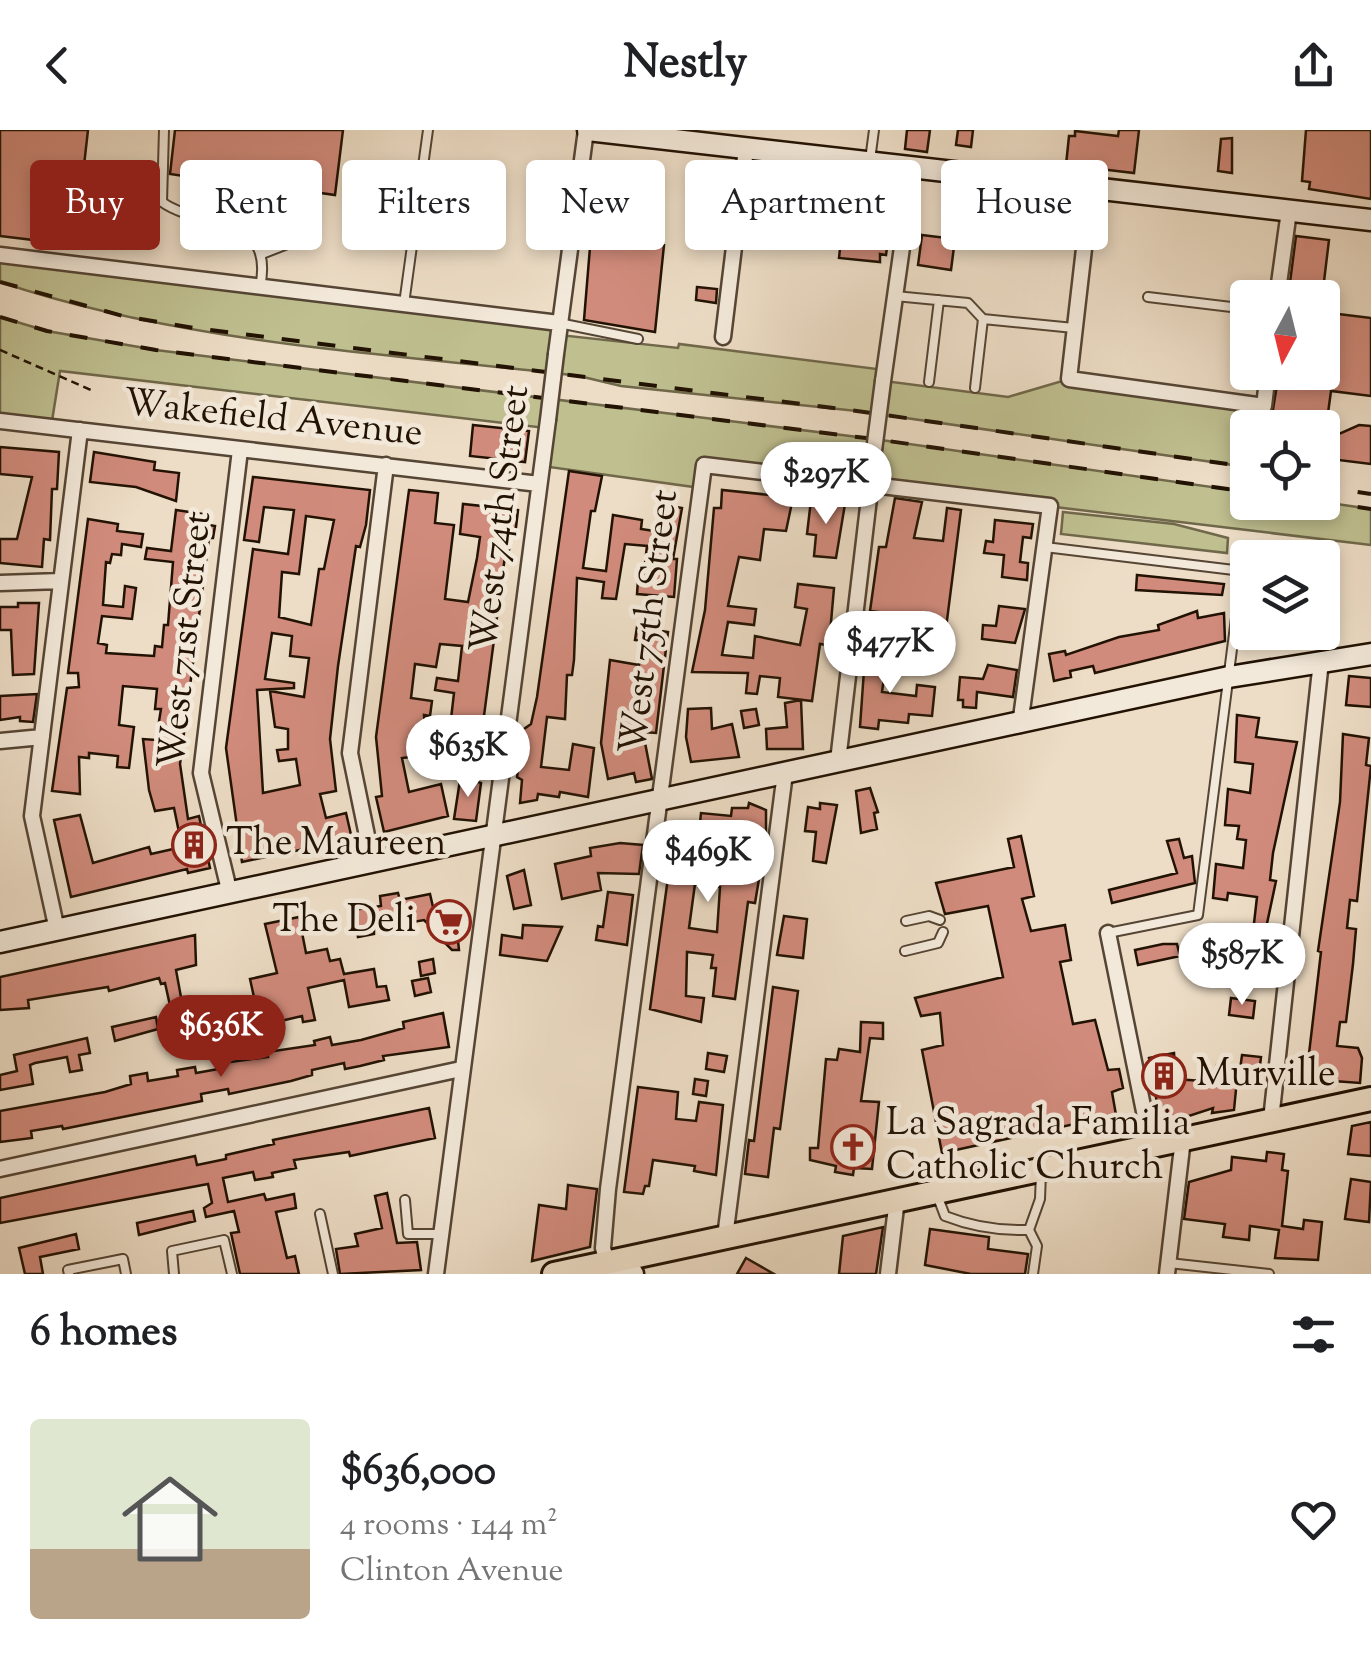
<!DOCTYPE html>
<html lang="en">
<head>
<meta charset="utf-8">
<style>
	:root { --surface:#fff; --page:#f6f6f6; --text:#202124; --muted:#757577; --accent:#8f2418 }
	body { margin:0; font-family:"Sorts Mill Goudy",serif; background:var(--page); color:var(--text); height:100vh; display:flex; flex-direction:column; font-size:38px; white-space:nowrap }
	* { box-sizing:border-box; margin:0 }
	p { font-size:32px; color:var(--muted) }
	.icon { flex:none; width:55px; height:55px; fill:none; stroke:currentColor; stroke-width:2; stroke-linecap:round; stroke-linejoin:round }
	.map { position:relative; height:1144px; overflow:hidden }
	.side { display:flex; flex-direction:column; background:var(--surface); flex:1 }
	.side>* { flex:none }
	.banner { position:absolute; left:30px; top:30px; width:1312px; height:90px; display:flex; gap:20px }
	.needle { width:65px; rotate:187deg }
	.fabs { position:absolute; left:1230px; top:150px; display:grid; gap:20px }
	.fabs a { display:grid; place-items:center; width:110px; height:110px; border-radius:10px; background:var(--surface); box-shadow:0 5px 15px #0003; font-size:50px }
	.price { position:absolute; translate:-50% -85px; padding:0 22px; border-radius:35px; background:#fff; color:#222; font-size:32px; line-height:65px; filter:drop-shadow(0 2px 5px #0008) }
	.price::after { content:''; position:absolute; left:50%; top:60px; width:30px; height:22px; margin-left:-15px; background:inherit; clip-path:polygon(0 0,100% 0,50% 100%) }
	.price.current { background:var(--accent); color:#fff }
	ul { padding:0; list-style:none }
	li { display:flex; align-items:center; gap:30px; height:250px; padding:0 30px }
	li span { display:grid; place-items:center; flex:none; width:280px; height:200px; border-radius:10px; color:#555 }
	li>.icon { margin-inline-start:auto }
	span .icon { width:120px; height:120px; fill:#fffc; stroke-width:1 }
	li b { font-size:42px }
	h2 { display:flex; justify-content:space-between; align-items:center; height:120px; padding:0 30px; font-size:42px }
	.tag { padding:0 35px; border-radius:10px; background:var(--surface); box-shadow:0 5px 15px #0003; font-size:35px; line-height:90px }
	.tag.current { background:var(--accent); color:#fff }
	header { display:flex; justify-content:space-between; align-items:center; height:130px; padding:0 30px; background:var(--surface); font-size:45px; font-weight:800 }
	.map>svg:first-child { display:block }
</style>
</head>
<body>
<header><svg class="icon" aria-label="back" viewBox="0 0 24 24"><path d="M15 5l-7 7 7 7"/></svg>Nestly<svg class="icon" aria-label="share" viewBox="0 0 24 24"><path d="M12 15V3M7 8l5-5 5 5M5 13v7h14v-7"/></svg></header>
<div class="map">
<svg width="1371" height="1144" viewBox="0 0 1371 1144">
	<rect width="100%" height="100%" fill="#edddc6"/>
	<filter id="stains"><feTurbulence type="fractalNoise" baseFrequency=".002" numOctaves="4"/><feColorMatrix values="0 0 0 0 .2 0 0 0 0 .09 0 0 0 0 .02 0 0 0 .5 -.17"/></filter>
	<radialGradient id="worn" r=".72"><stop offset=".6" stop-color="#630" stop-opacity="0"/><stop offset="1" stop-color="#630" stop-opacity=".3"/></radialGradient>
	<path fill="#bfbf90" stroke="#70684a" stroke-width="2.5" d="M0 125 559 193V205L678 218 679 214 885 240 884 251 1008 267 1069 249 1264 276 1262 297 1248 298 1247 337 857 281 621 256 579 246C387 223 184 214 0 152Z
		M0 187 47 201 156 220 874 309 1247 362 1248 372H1323L1371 379V415L705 335 701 358 542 336 546 298 60 241 51 297 0 291Z
		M1063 382 1174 394 1228 408 1227 423 1061 404Z"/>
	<path fill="#d18b7c" stroke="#221203" stroke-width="2.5" fill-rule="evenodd" d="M0 0H88L75 115 0 106Z
		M175 0H343L335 65 258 54 256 66 183 57 184 46 170 44Z
		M907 0H930L927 22 905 19Z
		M958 0H973L971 17 956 15Z
		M1119 0H1139L1134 43 1066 35 1069 6H1075V1L1118 6Z
		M1306 0H1371V69L1309 59 1310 52 1302 51Z
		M1232 8V43L1218 41 1221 9Z
		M843 90 890 95 886 125 880 124V132L839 128Z
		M591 105 664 115 655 202 584 190Z
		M922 105 955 109 951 140 918 135Z
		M1296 106 1329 110 1322 168H1288Z
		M697 157 717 159 716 173 696 170Z
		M1322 182 1371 188V266L1331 261 1326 298H1270L1279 242H1322Z
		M473 295 529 301 525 332 470 326Z
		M1359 295 1371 296V334L1322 328 1323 311Z
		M0 317 59 322 57 359H52L50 410 44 409 42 437 0 433V409H17L32 347 0 344Z
		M94 322 155 332 154 340 179 343 176 371 136 357 90 352Z
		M569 341 602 346 595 381H591L583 438 606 441 613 385 642 390 641 399 661 402 664 375 682 378 673 429H677L674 467 637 464 638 450H643L647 416 625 414 616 469 602 468 604 452 577 448 574 530 572 545H567L565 589 547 587 541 637 569 640 573 614 594 618 588 667 560 662 559 667 538 664 537 670 520 673 522 650 517 647 524 599 531 594 537 567Z
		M253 347 370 360 366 395 360 417 356 416 338 536 330 609 336 661 320 664 326 688 346 683 352 709 242 732 226 618 253 419 288 424 294 380 264 377 259 412 244 410ZM306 386 334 390 324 439H319L311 495 279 487 282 442 299 444ZM272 503 292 506 290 526 309 528 304 567 270 561 275 597 288 599V619L277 620 279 631 296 629 300 655 263 663 257 560 294 558V553L265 549Z
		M771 356 794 363 786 401 764 399 760 430 739 427 728 476 756 479 754 495 728 492 722 525 753 528 755 506 800 515 807 479 795 477 798 454 834 458 829 515 820 514 812 571 778 567 780 548 760 546 757 564 746 563 748 543 692 542 705 480 714 378H721L722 360 770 365Z
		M409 360 438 363 435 393 454 395 445 469 468 472 477 428 480 407 460 404 463 374 518 380 515 406 511 405 508 427 505 426 477 639 442 635 443 623 402 628 409 662 441 654 448 686 384 702 376 667 382 666 376 607ZM440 514 462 516 458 551 437 548 435 560 454 563 448 615 426 612 424 585 430 586 432 571 411 568 415 534 436 537Z
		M895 368 922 372 914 408 943 411 947 378 961 380 944 514 915 511 918 487 870 481 879 417H886Z
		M811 370 845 374 836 428 814 426 816 405 807 404Z
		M176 380 210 385 209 395 215 396 213 408H209L180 634 188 689 199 686 210 738 188 743 187 739 71 767 54 690 80 685 93 733 149 717 151 724 182 717 174 678 155 681 149 660 143 609 156 610 161 579H155L157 559 123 556 119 595 134 597 129 638 117 637 118 626 89 623V628L79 627 80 664 52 661 67 558 79 557 78 543H68L88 389 118 394 117 401 143 404 141 417 122 414 121 425 112 424 110 433 106 432 103 475 123 477 125 456 136 458 132 489 102 486 98 513 107 515 106 523 154 526 155 516 162 517 164 495H168L173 432 145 429 147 418 171 421Z
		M995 390 1033 394 1031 408 1023 407 1020 432 1028 433 1027 450 1002 447 1004 425 984 423 986 411 993 412Z
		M1137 445 1224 454 1222 465 1136 460Z
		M18 473H39L34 544 13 545 11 500H0V477H18Z
		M999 476 1025 479 1015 513 982 509 983 495 996 496Z
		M1197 481 1198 488 1224 483 1225 511 1095 543 1093 536 1070 541 1071 547 1054 551 1049 524 1065 521 1066 525 1119 507 1159 500 1158 495Z
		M637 497 668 502 656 603 643 602 652 649 636 652 634 643 608 649 601 613 610 530 639 535 642 511 635 510Z
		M865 526 902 531 901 543 885 541 882 562 916 566 917 555 935 557 932 586 909 584 908 593 879 590 878 599 860 597Z
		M988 535 1017 540 1013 567 977 562 976 578 963 577V570H958L960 547 983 549Z
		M1349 546 1371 548V577L1346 575Z
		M37 564 33 592 20 591V587L0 590V566Z
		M801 570 803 619H767L766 599 787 597 785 573Z
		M711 578 712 599 732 594 739 627 691 632 686 607 688 579Z
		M756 579 759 595 744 598 741 581Z
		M1237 585 1259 588 1256 607 1297 612 1273 723 1270 750 1276 751 1265 803 1253 802 1257 767 1228 763 1227 770 1213 768 1216 734 1243 738 1246 710 1237 709 1239 696 1225 695 1228 659 1250 663 1253 634 1235 632Z
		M1343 604 1369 608 1366 635 1371 636 1357 771 1350 770 1347 798 1356 799 1353 834 1346 892H1340L1337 916 1358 918 1362 928 1360 953 1306 949 1321 822 1318 821 1340 672Z
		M476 646 475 651 481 653 476 691 454 689 460 650Z
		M870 658 878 682 874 683 877 699 861 703 856 661Z
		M749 673 766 680V707L755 773 748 772 735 869 713 866 716 838H711L713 825 687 822 686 866 704 868 701 892 650 879 670 733 678 734 674 697 700 693 701 683 731 686 732 678H748ZM716 698 739 700 736 727 713 724ZM695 754 720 757 717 802 689 798Z
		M820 673 837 675 826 733 813 731 816 702 805 701 808 677 820 679Z
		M1021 706 1034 766 1022 769 1031 801 1065 795 1071 830 1060 832 1073 894 1095 890 1108 940 1119 939 1123 958 1112 962 1116 985 942 1023 922 920 943 915 940 883 921 886 915 868 1003 847 988 776 945 784 936 753 1014 737 1008 709Z
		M1179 709 1184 728 1192 726 1195 753 1112 773 1109 760 1177 743 1167 711Z
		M620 713 643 715 639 744 598 743 601 760 562 769 555 734 591 726 590 718Z
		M524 740 531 775 514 779 507 746Z
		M608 762 633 765 627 815 596 810 598 796 603 797Z
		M398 763 400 770 430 764 433 777 454 773 459 820H452L444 812 441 795 431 797 424 790 374 799V804L358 807 353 780 381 776 380 766Z
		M784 786 807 789 803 828 777 825Z
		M299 787 306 823 327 819 330 831 340 829 344 844 374 839 377 857 386 856 389 870 349 877 344 850 308 858 315 890 303 892 302 886 169 917 166 905 257 881 250 849 277 843 265 794Z
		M523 795 562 797 547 831 500 825 502 805 522 808Z
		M195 805 196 835 176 840 183 878 171 880 165 853 161 854 159 848 109 861 108 857 28 870 29 878 0 880V847Z
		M1163 814H1177L1180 826 1138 835 1135 820Z
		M1241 822 1267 825 1265 842 1239 839Z
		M433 829 435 843 421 846 419 832Z
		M428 848 431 862 415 866 412 851Z
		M773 857 798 861 780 999 774 998 768 1047 745 1044 749 1010 754 1011Z
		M1231 868 1255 871 1253 888 1229 885Z
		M443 883 449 917 383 926 384 930 360 936 345 939 344 933 312 940V945L291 951 229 964 228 959 201 964 202 971 63 999 62 996 31 1001 32 1008 0 1012V981L105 962 131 954 130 946 147 943 148 951 178 946 177 940 195 937 196 943 224 938 223 933 268 927 267 922 315 915 314 911 330 907 332 915 361 910 404 898 403 892Z
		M156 887 158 899 115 911 112 897Z
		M861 892 883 893V909L870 908 861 971 879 972 872 1039 854 1038 853 1045 835 1042 836 1036 810 1030V1018H818L826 929 837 930 839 919 860 922Z
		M87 908 90 923 79 925 82 940 70 942 67 927 35 933 30 935 33 954 0 960V945L17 941 14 925Z
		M708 923 727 926 724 942 706 939Z
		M1174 923 1176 949 1215 952 1217 935 1238 939 1234 980 1212 983 1213 978 1161 995 1149 928Z
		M1242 925 1261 927 1258 952 1239 947Z
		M695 949 708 951 706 966 693 964Z
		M638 957 678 962 676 989 696 991 699 972 723 975 716 1045 694 1041 695 1036 653 1030 649 1056H645L643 1064 624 1062Z
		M429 978 435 1008 350 1026 349 1022 294 1030 296 1038 272 1043 273 1047 255 1050 253 1042 223 1048 228 1072 264 1064 266 1070 294 1064 296 1078 276 1082 287 1128 295 1126 299 1144H240L231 1103 239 1102 234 1081 206 1087 204 1078 212 1073 208 1054 0 1093V1068L195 1026 197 1035 226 1029V1025L274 1014 273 1010Z
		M1371 992V1026L1348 1024 1352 996Z
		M1267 1022 1284 1024 1282 1040 1288 1041 1282 1096 1303 1099 1304 1090 1322 1092 1318 1130 1275 1128 1279 1100 1250 1096 1249 1110 1223 1107 1225 1094 1184 1089 1189 1052 1231 1040 1232 1027 1266 1031Z
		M1351 1049 1371 1052 1369 1092 1345 1089Z
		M568 1055 597 1059 590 1117 532 1131 539 1075 566 1079Z
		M387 1063 397 1113 417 1112 421 1140 340 1144 336 1119 358 1116 355 1104 382 1098 375 1066Z
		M193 1081 195 1091 139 1105 137 1093Z
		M883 1097 876 1144H839L843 1106Z
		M930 1099 989 1107 988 1119 1028 1124 1025 1144H971L925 1135Z
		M76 1104 79 1119 40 1127 43 1144H25L19 1118Z
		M746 1128 774 1144H737Z"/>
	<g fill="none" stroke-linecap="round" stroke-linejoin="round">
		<g stroke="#554534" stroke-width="12">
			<path id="lane" d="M164 0 162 72C201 100 276 82 260 157
				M870 30 874 0
				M862 32 857 73 907 80
				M262 124 313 104
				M895 166 968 173 983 189 1074 198
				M1148 167 1248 179
				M404 174 428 0
				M559 193 638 209
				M929 252 939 170
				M975 258 983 189
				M1045 417 1242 441 1198 785 1108 803
				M906 791 929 786 940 790
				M905 821 938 813 943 802
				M937 1065 945 1086C973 1097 998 1101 1029 1100
				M405 1070 408 1104H441
				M320 1084 333 1144
				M1169 1133 1269 1144
				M69 1144 68 1140 123 1129 126 1144
				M174 1144 172 1121 224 1110 232 1144
				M1033 1144 1037 1116 1029 1100 1040 1069 1041 1043"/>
		</g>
		<g stroke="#554534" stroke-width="19">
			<path id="street" d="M1091 58 1069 249 1264 276 1268 242
				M0 125 559 193
				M1277 168 1289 81
				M723 207 746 19
				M556 224 586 0
				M883 251 913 40
				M0 291 539 354
				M0 453 61 451
				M0 611 42 607
				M838 631 872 343
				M372 730 350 623 386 335
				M230 764 201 643 240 320
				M57 800 32 686 80 300
				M1108 803 1151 1016
				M1271 990 1321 531
				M0 1039 461 939
				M725 1107 785 643
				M607 1133 603 1118 608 1059 704 335 1050 376 1020 595
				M436 1144 548 290
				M888 1144 897 1069
				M1167 1144 1183 1009"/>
		</g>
		<g stroke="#221203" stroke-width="25">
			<path id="secondary" d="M588 0 1371 90
				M0 812 1229 547 1371 524
				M607 1133 633 1144"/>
		</g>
		<g stroke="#221203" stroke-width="28">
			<path id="primary" d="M554 1144 1371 969"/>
		</g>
		<path stroke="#221203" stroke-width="2.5" stroke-dasharray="8 5" stroke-linecap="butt" d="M0 220 93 261"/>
		<use href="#lane" stroke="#f3e9da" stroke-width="8"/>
		<use href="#street" stroke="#f3e9da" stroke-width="14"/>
		<use href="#secondary" stroke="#f3e9da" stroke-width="20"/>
		<use href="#primary" stroke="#edddc6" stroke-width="22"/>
		<path stroke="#221203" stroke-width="4" stroke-dasharray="18 18" stroke-linecap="butt" d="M0 152 123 186 194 198 857 281 1248 337
			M0 187 47 201 156 220 874 309 1248 362
			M1322 357 1371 364
			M1322 372 1371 379"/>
		<g stroke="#554534" stroke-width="19" stroke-linecap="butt">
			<path id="street-bridge" d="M548 290 556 224
				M872 336 883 251"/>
		</g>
		<use href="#street-bridge" stroke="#f3e9da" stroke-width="14"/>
	</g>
	<defs>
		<g id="building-ring" transform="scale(2.25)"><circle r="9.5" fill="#f3e9da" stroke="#8f2418" stroke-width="1.5"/><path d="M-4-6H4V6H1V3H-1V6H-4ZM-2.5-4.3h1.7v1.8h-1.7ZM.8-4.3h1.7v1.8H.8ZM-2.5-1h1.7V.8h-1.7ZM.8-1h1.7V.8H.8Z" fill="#8f2418"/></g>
		<g id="supermarket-ring" transform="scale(2.25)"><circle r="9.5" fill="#f3e9da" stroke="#8f2418" stroke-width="1.5"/><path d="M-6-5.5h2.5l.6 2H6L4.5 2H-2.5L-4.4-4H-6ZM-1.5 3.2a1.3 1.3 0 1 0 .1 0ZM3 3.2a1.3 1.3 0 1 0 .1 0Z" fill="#8f2418"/></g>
		<g id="church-ring" transform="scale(2.25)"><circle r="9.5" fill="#f3e9da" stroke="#8f2418" stroke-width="1.5"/><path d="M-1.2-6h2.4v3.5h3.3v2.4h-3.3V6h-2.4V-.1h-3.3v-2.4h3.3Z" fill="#8f2418"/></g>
	</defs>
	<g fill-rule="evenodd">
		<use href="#building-ring" x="194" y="715"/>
		<use href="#supermarket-ring" x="449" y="792"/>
		<use href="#building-ring" x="1164" y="946"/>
		<use href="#church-ring" x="853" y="1017"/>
	</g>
	<g text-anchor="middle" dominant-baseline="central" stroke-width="9" stroke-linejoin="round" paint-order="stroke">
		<g font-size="38" fill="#221203" stroke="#f3e9da">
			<text transform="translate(273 290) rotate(6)">Wakefield Avenue</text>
			<text transform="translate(502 389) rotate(-83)">West 74th Street</text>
			<text transform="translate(651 492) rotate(-83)">West 75th Street</text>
			<text transform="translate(187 510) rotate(-84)">West 71st Street</text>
		</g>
		<g font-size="38" fill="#221203" stroke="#f3e9da" text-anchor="start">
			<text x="226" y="715">The Maureen</text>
			<text x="416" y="792" text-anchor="end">The Deli</text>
			<text x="1196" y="946">Murville</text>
			<text x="886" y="995">La Sagrada Familia<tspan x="886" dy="44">Catholic Church</tspan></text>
		</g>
	</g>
	<rect width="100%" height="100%" filter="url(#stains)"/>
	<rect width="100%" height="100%" fill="url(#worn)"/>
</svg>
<div class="fabs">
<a><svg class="needle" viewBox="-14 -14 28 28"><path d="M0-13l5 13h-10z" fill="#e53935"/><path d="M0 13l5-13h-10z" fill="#757577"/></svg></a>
<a><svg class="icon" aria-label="locate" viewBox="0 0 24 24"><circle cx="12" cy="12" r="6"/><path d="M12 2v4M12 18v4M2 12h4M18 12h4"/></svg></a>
<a><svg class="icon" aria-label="layers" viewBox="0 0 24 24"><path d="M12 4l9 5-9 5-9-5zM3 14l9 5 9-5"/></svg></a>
</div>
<b class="price" style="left:826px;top:397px">$297K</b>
<b class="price" style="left:890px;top:566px">$477K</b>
<b class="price" style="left:468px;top:670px">$635K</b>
<b class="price" style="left:708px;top:775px">$469K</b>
<b class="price" style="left:1242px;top:878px">$587K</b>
<b class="price current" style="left:221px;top:950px">$636K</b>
<div class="banner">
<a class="tag current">Buy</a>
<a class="tag">Rent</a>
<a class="tag">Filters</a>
<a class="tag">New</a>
<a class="tag">Apartment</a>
<a class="tag">House</a>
</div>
</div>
<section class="side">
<h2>6 homes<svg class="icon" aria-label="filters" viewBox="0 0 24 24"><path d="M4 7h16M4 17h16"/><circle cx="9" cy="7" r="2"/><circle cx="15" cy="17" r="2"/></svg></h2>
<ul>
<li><span style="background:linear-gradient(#dfe7d0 65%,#b9a48a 0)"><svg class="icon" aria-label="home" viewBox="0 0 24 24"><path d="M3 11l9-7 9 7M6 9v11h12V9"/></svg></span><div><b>$636,000</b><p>4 rooms · 144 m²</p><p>Clinton Avenue</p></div><svg class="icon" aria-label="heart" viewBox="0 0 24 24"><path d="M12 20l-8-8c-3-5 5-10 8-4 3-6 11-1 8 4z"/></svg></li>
</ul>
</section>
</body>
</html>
